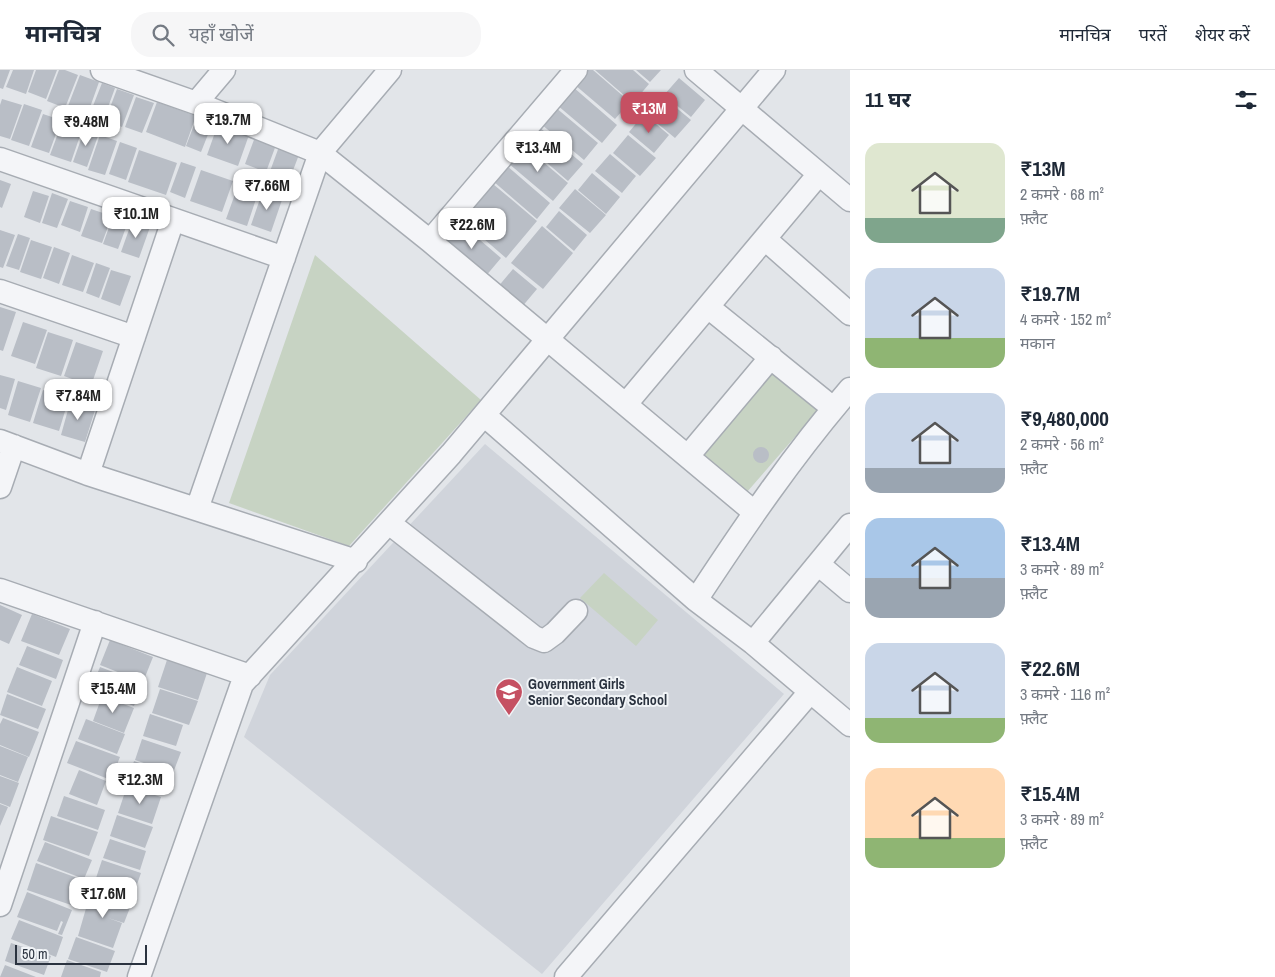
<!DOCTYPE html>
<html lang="hi">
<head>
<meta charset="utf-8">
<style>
	:root { --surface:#fff; --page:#f6f6f7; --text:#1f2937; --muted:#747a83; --line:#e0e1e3; --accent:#c55062 }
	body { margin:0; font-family:"Archivo Narrow","Noto Sans Devanagari",sans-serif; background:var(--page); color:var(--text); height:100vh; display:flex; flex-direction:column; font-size:19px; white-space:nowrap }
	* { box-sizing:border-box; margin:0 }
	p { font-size:16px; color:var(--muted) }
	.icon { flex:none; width:28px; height:28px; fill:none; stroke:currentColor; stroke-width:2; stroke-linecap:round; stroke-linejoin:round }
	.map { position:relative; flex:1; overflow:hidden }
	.panel { display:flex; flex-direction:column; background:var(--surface); width:425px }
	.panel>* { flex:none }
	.scale { position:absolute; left:15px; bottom:12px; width:132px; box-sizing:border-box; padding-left:5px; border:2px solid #2b3340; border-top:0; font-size:14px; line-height:18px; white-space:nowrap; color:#2b3340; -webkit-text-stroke:4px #f1f4f7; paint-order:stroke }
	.price { position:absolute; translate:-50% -42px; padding:0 11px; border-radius:10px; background:#fff; color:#222; font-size:16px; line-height:32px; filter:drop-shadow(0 1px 2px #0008) }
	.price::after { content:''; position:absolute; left:50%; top:30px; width:15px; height:11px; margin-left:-8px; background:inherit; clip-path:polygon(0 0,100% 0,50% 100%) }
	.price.current { background:var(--accent); color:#fff }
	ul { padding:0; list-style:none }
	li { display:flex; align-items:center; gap:15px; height:125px; padding:0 15px }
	li span { display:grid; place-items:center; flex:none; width:140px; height:100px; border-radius:15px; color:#555 }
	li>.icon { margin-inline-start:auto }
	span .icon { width:60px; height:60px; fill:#fffc; stroke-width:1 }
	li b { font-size:21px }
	h2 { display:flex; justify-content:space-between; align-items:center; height:60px; padding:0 15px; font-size:21px }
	header { display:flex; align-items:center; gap:30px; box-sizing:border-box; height:70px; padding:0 25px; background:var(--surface); border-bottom:1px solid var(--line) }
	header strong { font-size:24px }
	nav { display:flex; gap:28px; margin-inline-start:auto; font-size:18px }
	.search { width:350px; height:45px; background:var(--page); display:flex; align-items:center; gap:12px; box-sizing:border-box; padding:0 18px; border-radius:20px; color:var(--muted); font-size:19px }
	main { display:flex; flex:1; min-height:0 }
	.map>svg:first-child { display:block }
</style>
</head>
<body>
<header>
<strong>मानचित्र</strong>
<div class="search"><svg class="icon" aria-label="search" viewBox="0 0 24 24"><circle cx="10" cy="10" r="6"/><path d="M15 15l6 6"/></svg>यहाँ खोजें</div>
<nav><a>मानचित्र</a><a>परतें</a><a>शेयर करें</a></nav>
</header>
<main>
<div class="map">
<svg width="850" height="907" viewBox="0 0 850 907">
	<rect width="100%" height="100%" fill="#e2e5e9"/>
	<path fill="#d0d4db" d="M485 374 784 624 542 904 244 667 270 605Z"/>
	<path fill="#c7d3c3" d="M315 185 481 330 349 476 229 433Z
		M773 296 821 337 747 422 700 381Z
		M604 503 658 550 636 576 580 528Z"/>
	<path fill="#b9bec6" d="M0 0H10L3 19 0 18Z
		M13 0H34L26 24 6 17Z
		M36 0H57L46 29 28 22Z
		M59 0H65L78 5 65 38 47 31Z
		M588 0H593L630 32 615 49 575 15Z
		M595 0H633L649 14 633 33Z
		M636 0H661L650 12Z
		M80 5 99 12 88 43 68 36Z
		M679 8 705 30 691 47 664 25Z
		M102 13 115 18 103 51 89 46Z
		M573 17 617 55 602 73 557 35Z
		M117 19 134 25 122 57 105 51Z
		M661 25 691 50 675 68 646 44Z
		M136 27 154 33 142 63 125 57Z
		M2 29 22 35 10 69 0 66V35Z
		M157 32 196 46 185 77 146 62Z
		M24 34 42 40 29 76 11 70Z
		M555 37 598 73 584 90 541 54Z
		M43 44 61 50 49 83 31 77Z
		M644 44 669 65 654 83 629 62Z
		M197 47 213 52 201 82 186 76Z
		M63 50 83 57 71 92 50 85Z
		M218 54 249 65 238 96 207 85Z
		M538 56 583 94 568 111 524 73Z
		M85 58 99 63 87 97 73 92Z
		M100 65 117 71 105 105 88 100Z
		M628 65 656 88 640 106 613 83Z
		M255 67 276 75 266 102 245 94Z
		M120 72 137 78 126 110 109 104Z
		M280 74 300 82 289 111 269 104Z
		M523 75 568 113 553 131 508 93Z
		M139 80 177 93 166 125 128 112Z
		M610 84 636 106 622 123 595 101Z
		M181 92 196 97 185 128 170 122Z
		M506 95 550 133 537 149 493 111Z
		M201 100 233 111 222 142 190 131Z
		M592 103 620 127 606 144 578 120Z
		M0 110 11 114 2 138 0 137Z
		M239 113 259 120 247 156 226 149Z
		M493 114 537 151 506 188 462 150Z
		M575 119 606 145 590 163 559 138Z
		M263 120 283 127 271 162 251 155Z
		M33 121 49 126 40 153 24 147Z
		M52 123 68 129 57 158 42 153Z
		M70 131 88 137 80 162 61 155Z
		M91 139 112 146 102 173 81 166Z
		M559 141 587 165 574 181 546 157Z
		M113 146 128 152 118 179 103 174Z
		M132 151 150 157 139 188 121 182Z
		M459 152 501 188 485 207 443 172Z
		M542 156 573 183 543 219 511 193Z
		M0 160 15 165 3 198 0 197Z
		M18 164 30 168 19 200 6 196Z
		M31 170 52 177 41 209 20 202Z
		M54 177 70 183 59 214 43 208Z
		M72 185 94 193 83 222 62 215Z
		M96 193 110 198 99 228 86 223Z
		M513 199 537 219 521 238 497 218Z
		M111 200 131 206 120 236 101 229Z
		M0 237 16 242 3 281 0 280Z
		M23 252 47 260 35 294 11 286Z
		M48 262 73 270 61 306 36 298Z
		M76 272 103 281 91 316 64 306Z
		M0 305 15 309 6 340 0 338Z
		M18 311 41 318 30 352 8 345Z
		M43 320 69 328 59 361 33 353Z
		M71 329 96 337 85 372 61 365Z
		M753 385a8 8 0 1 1 16 0a8 8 0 1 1-16 0Z
		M0 535 22 545 9 574 0 570Z
		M32 544 70 559 59 585 21 571Z
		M110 570 153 587 143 612 100 595Z
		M27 576 63 590 56 609 19 595Z
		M167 590 207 603 198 630 158 617Z
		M17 597 52 611 42 636 7 622Z
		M100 597 142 613 134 636 91 619Z
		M160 619 198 631 189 655 152 643Z
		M7 624 46 639 38 659 0 645Z
		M102 626 134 638 124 663 93 651Z
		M150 644 183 655 176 676 143 666Z
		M3 648 39 662 29 687 0 675V654Z
		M86 649 125 664 117 684 78 669Z
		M142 669 181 682 173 703 135 690Z
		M76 671 120 687 111 710 67 693Z
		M0 676 28 687 18 712 0 705Z
		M134 691 169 703 164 719 150 715 148 721 127 714Z
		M79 700 106 711 97 735 69 724Z
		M0 706 19 713 10 737 0 733Z
		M127 716 161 727 152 754 118 743Z
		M64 726 105 740 98 760 57 746Z
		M0 734 8 737 0 756Z
		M117 745 153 757 145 778 110 766Z
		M51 746 98 762 89 786 43 770Z
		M110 769 146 781 140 800 103 788Z
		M45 772 92 790 84 809 37 791Z
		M102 790 141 803 135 820 127 818 123 830 92 820Z
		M36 793 83 810 74 836 27 820Z
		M91 821 131 835 124 853 108 848 122 853 113 878 78 866Z
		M27 822 72 840 62 865 58 864 63 852 61 851 57 861 17 847Z
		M19 850 63 867 56 887 11 869Z
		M76 867 115 881 107 902 68 889Z
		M11 873 51 886 44 905 5 891Z
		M67 890 101 902 100 907H61Z
		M5 895 36 907H0Z"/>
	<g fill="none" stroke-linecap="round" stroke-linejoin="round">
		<g stroke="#a7acb3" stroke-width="25">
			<path id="minor" d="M102 0 196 33 320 83 430 171 754 442
				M696 0 850 130
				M196 33 224 0
				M0 89 284 188
				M765 169 850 244
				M430 171 576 0
				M0 221 134 267
				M708 237 833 338
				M626 334 819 104
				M484 345 696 530 753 573 850 655
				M0 371 88 404 356 491
				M688 386 771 287
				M88 404 173 150
				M0 417 14 376
				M197 439 320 83 390 0
				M389 453 534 567 544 571 555 563 576 541
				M818 494 850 521
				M0 520 250 606
				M696 530C744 457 793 385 850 319
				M753 573 850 455
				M0 835 95 552
				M139 907 242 614 451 384 774 0
				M566 907 810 622"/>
		</g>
		<use href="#minor" stroke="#f4f5f8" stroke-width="22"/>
	</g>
	<defs>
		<g id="school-pin" transform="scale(1.4375)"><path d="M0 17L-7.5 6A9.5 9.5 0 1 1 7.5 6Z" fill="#c55062" stroke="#f1f4f7"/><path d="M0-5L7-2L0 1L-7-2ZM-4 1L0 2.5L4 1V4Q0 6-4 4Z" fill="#fff"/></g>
	</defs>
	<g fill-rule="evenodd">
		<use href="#school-pin" x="509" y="622"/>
	</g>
	<g text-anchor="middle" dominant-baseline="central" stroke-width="4" stroke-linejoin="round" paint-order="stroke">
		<g font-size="14" font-weight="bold" fill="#2b3340" stroke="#f1f4f7" text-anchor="start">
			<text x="528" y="614">Government Girls<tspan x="528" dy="16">Senior Secondary School</tspan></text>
		</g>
	</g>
</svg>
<div class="scale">50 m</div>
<b class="price current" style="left:649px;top:64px">₹13M</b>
<b class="price" style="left:228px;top:75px">₹19.7M</b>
<b class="price" style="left:86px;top:77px">₹9.48M</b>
<b class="price" style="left:538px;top:103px">₹13.4M</b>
<b class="price" style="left:267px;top:141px">₹7.66M</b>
<b class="price" style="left:136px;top:169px">₹10.1M</b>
<b class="price" style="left:472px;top:180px">₹22.6M</b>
<b class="price" style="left:78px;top:351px">₹7.84M</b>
<b class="price" style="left:113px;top:644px">₹15.4M</b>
<b class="price" style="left:140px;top:735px">₹12.3M</b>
<b class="price" style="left:103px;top:849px">₹17.6M</b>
</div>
<section class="panel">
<h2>11 घर<svg class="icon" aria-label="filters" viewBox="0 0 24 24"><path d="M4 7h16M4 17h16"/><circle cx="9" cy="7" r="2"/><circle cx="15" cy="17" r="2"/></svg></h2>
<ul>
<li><span style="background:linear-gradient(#dfe7d0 75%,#7fa58c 0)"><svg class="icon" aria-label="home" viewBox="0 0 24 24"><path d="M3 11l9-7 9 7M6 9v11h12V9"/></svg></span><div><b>₹13M</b><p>2 कमरे · 68 m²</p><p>फ़्लैट</p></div></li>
<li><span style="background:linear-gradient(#c9d6e8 70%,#8fb573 0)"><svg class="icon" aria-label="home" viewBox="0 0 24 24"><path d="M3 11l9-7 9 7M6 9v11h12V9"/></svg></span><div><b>₹19.7M</b><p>4 कमरे · 152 m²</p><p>मकान</p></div></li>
<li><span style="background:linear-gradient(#c9d6e8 75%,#9aa5b1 0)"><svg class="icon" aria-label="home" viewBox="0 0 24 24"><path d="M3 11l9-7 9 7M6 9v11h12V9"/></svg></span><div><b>₹9,480,000</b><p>2 कमरे · 56 m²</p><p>फ़्लैट</p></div></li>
<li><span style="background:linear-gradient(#a9c7e8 60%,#9aa5b1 0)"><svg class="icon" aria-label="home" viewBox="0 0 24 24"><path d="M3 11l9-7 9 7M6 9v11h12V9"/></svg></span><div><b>₹13.4M</b><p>3 कमरे · 89 m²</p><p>फ़्लैट</p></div></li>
<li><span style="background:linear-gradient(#c9d6e8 75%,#8fb573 0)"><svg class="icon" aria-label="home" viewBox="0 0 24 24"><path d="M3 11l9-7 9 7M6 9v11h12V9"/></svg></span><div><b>₹22.6M</b><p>3 कमरे · 116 m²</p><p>फ़्लैट</p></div></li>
<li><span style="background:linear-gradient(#ffd9b3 70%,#8fb573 0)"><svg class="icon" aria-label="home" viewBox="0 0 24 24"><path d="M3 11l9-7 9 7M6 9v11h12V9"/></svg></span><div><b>₹15.4M</b><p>3 कमरे · 89 m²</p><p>फ़्लैट</p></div></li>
</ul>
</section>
</main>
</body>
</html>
